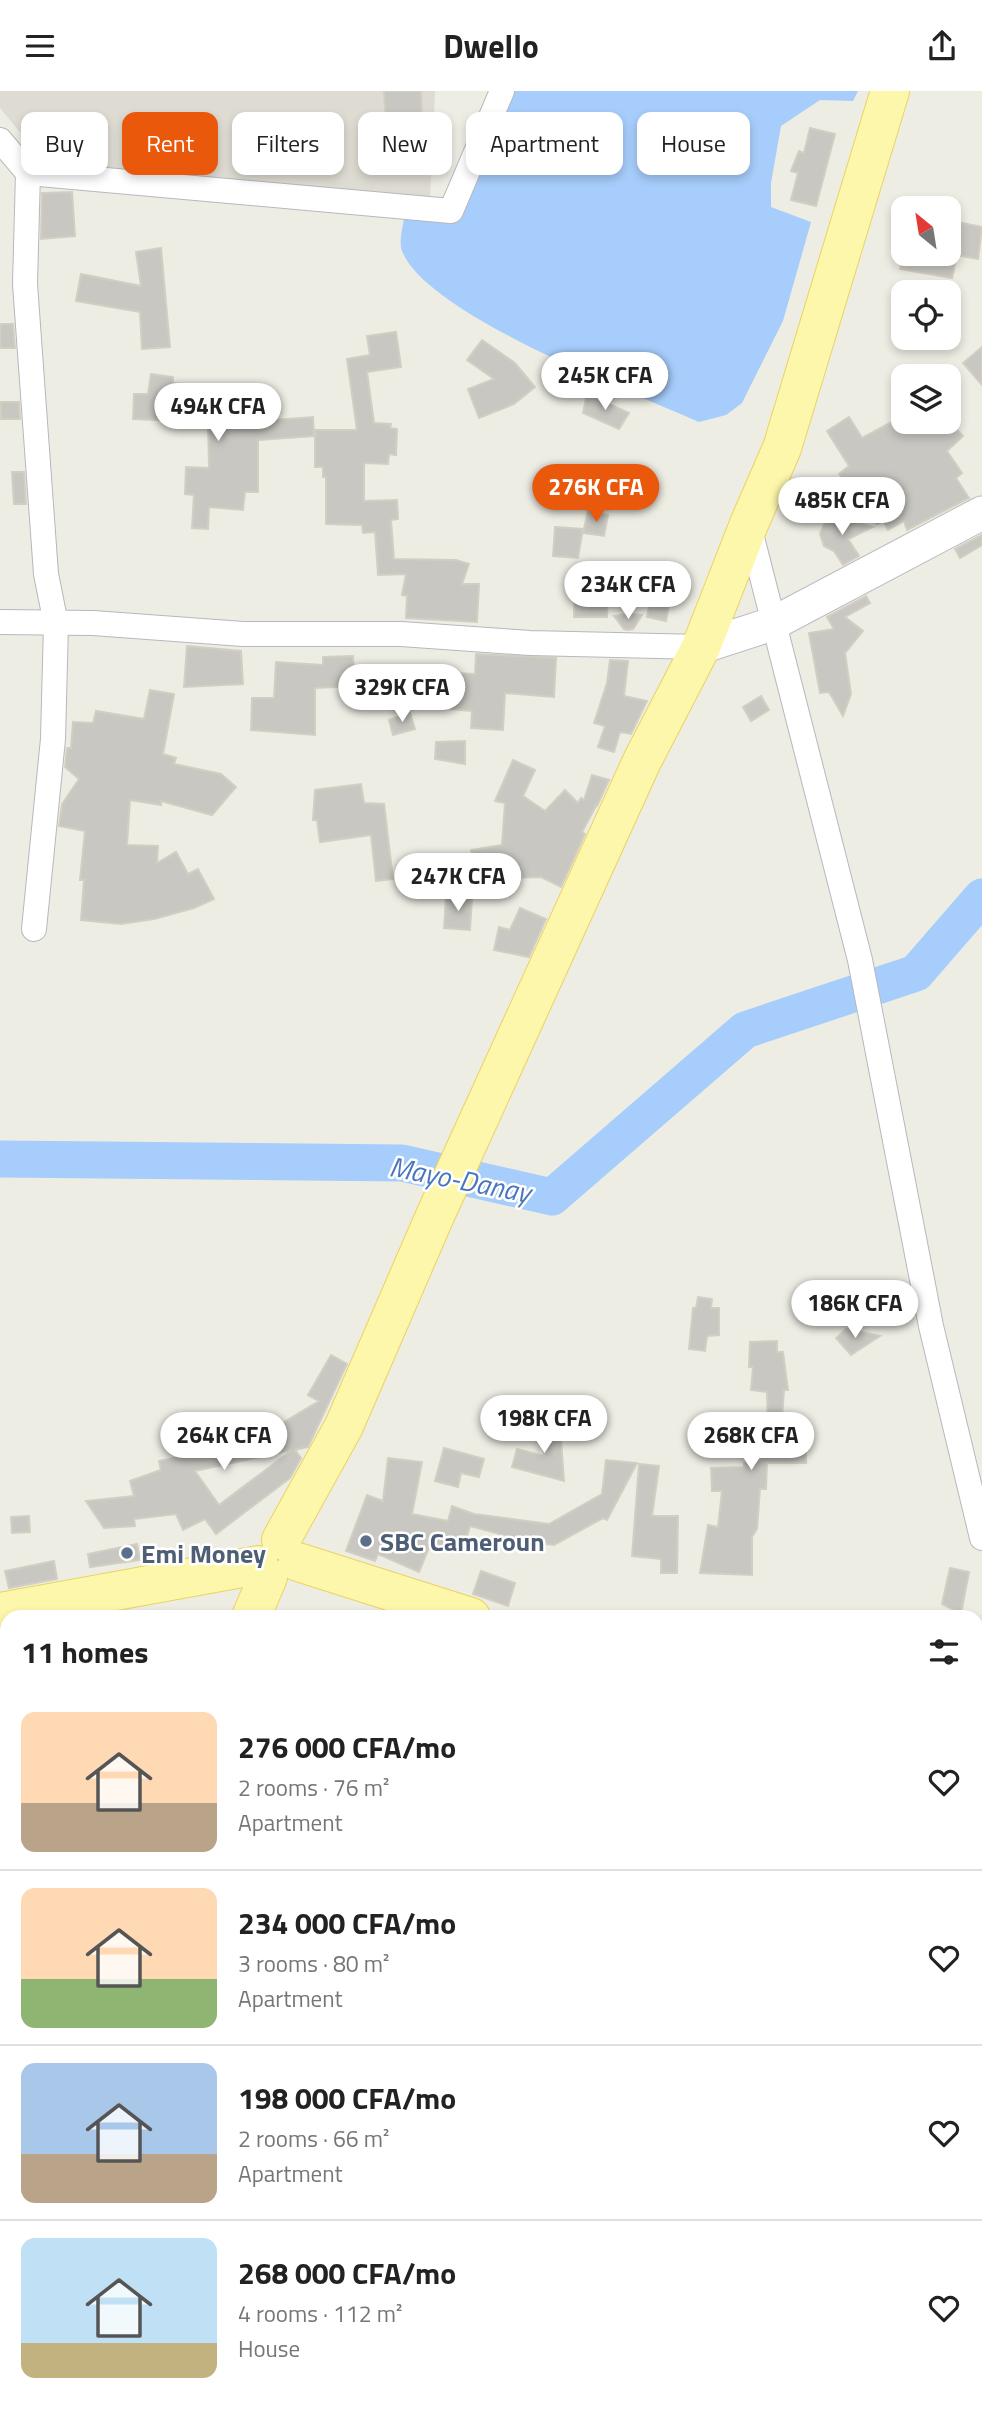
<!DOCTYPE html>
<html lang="en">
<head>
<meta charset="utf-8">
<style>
	:root { --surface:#fff; --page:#f2f2f2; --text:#222; --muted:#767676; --line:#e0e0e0; --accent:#ea580c }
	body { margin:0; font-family:"Titillium Web",sans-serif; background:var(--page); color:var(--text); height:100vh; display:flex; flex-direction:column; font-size:26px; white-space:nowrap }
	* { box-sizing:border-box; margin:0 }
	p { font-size:23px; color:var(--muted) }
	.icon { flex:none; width:38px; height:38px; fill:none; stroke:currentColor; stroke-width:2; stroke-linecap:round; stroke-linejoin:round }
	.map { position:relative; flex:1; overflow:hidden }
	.side { position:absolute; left:0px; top:1519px; width:984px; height:800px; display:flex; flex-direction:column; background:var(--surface); border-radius:21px 21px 0 0; box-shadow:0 4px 10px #0003 }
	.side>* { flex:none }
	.top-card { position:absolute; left:21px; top:21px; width:942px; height:63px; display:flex; gap:14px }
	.needle { width:46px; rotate:330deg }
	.tools { position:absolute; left:891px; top:105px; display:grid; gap:14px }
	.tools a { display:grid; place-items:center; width:70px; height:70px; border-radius:14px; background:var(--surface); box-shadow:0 4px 10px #0003; font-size:35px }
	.price { position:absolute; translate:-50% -60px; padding:0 16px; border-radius:24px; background:#fff; color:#222; font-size:23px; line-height:46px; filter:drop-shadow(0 2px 4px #0008) }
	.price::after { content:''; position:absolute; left:50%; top:42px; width:21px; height:16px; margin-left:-10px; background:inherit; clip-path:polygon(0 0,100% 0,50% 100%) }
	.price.selected { background:var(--accent); color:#fff }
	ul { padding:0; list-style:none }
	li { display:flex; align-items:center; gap:21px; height:175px; padding:0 21px }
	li+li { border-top:2px solid var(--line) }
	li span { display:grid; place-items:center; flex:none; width:196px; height:140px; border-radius:14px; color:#555 }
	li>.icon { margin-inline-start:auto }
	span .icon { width:84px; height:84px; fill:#fffc; stroke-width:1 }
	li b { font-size:30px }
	h2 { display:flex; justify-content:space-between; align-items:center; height:84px; padding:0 21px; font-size:30px }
	.tag { padding:0 24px; border-radius:14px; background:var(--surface); box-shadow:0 4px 10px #0003; font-size:24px; line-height:63px }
	.tag.selected { background:var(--accent); color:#fff }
	header { display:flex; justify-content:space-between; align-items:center; height:91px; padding:0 21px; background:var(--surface); font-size:32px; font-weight:700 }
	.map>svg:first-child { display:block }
</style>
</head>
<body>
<header><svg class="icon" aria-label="menu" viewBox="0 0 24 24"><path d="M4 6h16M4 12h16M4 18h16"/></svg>Dwello<svg class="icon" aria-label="share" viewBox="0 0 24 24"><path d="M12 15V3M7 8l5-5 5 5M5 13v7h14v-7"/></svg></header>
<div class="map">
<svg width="982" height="2318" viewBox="0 0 982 2318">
	<rect width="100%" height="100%" fill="#eeede4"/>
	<path fill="#fcf8da" d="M7 1536V1793L0 1797V1537Z"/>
	<path fill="#dedcd2" d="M0 0H435L430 107 47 74 0 17Z
		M615 2312H835L837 2318H608Z"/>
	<path fill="#a6cdfb" d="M502 0H858L853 10 820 9 781 35 771 92V116L811 131 783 230 742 312 726 324 699 331C634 302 427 224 402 160 398 150 404 130 406 118L452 122Z"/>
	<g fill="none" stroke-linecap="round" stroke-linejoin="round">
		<path stroke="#a6cdfb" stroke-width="37" d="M0 1068 402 1072 552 1106 745 939 916 882 982 806"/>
	</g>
	<path fill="#c9c7c1" stroke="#d2cfc2" stroke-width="2" fill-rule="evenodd" d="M384 0H421L422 33 386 35Z
		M810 37 835 43 816 115 791 109 798 82 791 80 799 60 804 62Z
		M72 101 75 145 41 148 42 102Z
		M948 129 982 136 978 168 957 164 952 187 900 178 904 163H952L948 162Z
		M161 157 170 256 142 258 140 221 76 210 81 183 141 195 136 161Z
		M0 233H13L15 257H0Z
		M396 241 401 276 367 281 374 332 391 333 390 337 397 338 396 364 389 363 388 373 364 372V410L397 409 398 428 391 429 394 468 456 469 469 473 462 493H479L477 531 406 527 407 505 402 504 406 483 378 484 375 441 363 442 362 434 326 433V386H323V376H315V339H357L347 268 370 264 367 245Z
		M482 249 515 272 535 296 514 313 479 327 468 298 494 288 467 269Z
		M982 256V294L963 272Z
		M151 283 173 286V292L182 293 181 307 224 308V315L260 313 261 330 313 326 314 345 258 349V401H245L243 419 209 416 208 438 192 437 194 404 185 403 186 376 209 377 208 331 133 328 134 303H148Z
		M587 303 629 322 619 338 583 322Z
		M1 311H19L20 328H1Z
		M903 325V331H950L963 345 947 360 962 382 956 387 969 407 907 439 904 430 888 439 883 430 877 433 839 383 849 375 827 340 849 326 862 347Z
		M12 381H24L26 413H14Z
		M588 420 608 424 604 445 583 442Z
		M837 426 873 436 848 448 859 465 843 474 834 460 824 455 820 443 825 431Z
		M555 436 583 438 578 467 553 465Z
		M982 444V454L960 467 955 458Z
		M623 473 636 483 645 476H655L654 497 635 484 626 490 608 494 607 526H574L575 489 608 491Z
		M652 500 671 504 666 530 647 526Z
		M866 505 870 512 845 526 863 540 845 562 851 603 843 625 829 601 820 602 809 542 834 538 827 526Z
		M628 523 642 524 633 538 628 539 624 538 614 525Z
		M187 555 241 560 243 593 184 596Z
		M476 563 556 567 554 606 505 602 503 639 471 637 472 620 451 618 453 582 475 583Z
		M353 565 355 595 315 597V644L251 639 252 607H274L276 571 323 574V566Z
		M610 569 628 570 624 605 647 610 631 643 620 641 614 661 598 656 605 635 594 632 607 592Z
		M150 599 174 603 163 663 176 667 174 673 221 683 236 696 212 724 161 710V714L130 709 127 754 158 755 157 772 176 761 188 783 198 778 214 808 194 817 154 828 121 833 81 829 84 789H80L85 740 59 735 62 713 79 688 65 676 67 657H71L73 631 93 632 96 620 144 628Z
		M761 605 769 619 751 630 743 616Z
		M410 622 415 638 393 644 389 629Z
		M465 650V673L435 668 436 651Z
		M513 669 535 679 523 705 545 720 565 699 578 712 581 707 584 709 592 684 609 689 597 715 594 714 596 715 582 741 585 743 561 796 541 786 506 787V785L476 789 471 759 502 754 505 712 495 710Z
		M361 693 364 712 384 713 393 788 376 790 371 744 320 751 317 729H313L315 699Z
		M446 806 472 807 470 839 444 837Z
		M520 817 546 828 529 866 494 859 499 836 510 839Z
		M698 1206 712 1208 711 1217H719V1244L707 1245 705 1260 689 1258 693 1217H696Z
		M846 1238 880 1245 851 1264 836 1247Z
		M777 1250V1261H783L788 1299H784L781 1342 806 1345V1372H767L766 1398H760L757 1438 752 1446V1484L700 1482 708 1434 718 1436 722 1400H712L711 1377 744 1376V1372L762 1369 758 1348 766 1346 768 1341 767 1301 751 1299 753 1276H749L750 1251Z
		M331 1264 347 1273 308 1356 295 1359 301 1367 290 1387 216 1443 205 1428 183 1439 176 1423 134 1428 135 1435 104 1437 86 1410 134 1405 130 1390 161 1379 159 1370 222 1357 274 1337 319 1310 308 1304ZM292 1359 219 1414 195 1380Z
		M541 1332 560 1335 564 1390 512 1376 517 1358 544 1365Z
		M444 1357 484 1368 479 1386 461 1382 458 1396 435 1390Z
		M388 1367 422 1371 412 1423 448 1430 452 1415 474 1423 549 1433 602 1403 606 1369 637 1372 607 1429 603 1427 554 1454 507 1449V1445L470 1435 462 1462 431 1452 419 1481 378 1463 375 1470 346 1460 367 1404 383 1410Z
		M639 1373 659 1375 652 1425H678L677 1482H661V1468L632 1465Z
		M29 1425 30 1441 12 1442 11 1426Z
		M137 1453 140 1469 90 1476 88 1463Z
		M54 1470 57 1488 9 1497 5 1480Z
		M950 1477 969 1481 961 1523 942 1513Z
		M481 1480 515 1492 508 1515 473 1503Z"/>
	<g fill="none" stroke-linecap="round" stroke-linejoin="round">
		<g stroke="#b6b8bd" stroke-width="26">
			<path id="street" d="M0 49 28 82 25 193 46 483 56 533 53 648 34 838
				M28 82 451 120 502 0
				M749 435 860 869 931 1235 982 1447
				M0 531 93 532 243 543H401L530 552 701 556
				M0 1806 7 1802
				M0 1991 7 1982
				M108 2318 113 2312"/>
		</g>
		<g stroke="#b9bbc1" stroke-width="35">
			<path id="secondary" d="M701 556 772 533 982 422"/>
		</g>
		<g stroke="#ebd35f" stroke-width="40">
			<path id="primary" d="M281 1449 344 1335 434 1127 642 670 701 556 749 433 782 357 890 0
				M298 1471 471 1526
				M0 1521 259 1474
				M251 1526 268 1486
				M976 1700 982 1702
				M227 2312 228 2318"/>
		</g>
		<use href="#street" stroke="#fff" stroke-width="24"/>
		<use href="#secondary" stroke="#fff" stroke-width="33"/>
		<use href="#primary" stroke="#fcf7ab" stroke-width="38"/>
	</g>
	<g fill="#5c6f8a" stroke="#fff" stroke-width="2.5">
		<circle cx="366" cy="1450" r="7"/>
		<circle cx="127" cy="1462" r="7"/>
	</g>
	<g text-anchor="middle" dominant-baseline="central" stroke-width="5" stroke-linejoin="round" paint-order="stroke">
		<g font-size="26" font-weight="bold" fill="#4e5e75" stroke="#fff" text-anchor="start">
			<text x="380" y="1450">SBC Cameroun</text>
			<text x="141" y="1462">Emi Money</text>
		</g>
		<g font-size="28" font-style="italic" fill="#4976be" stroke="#fff">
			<text transform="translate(460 1088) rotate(11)">Mayo-Danay</text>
		</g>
	</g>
</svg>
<div class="tools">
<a><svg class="needle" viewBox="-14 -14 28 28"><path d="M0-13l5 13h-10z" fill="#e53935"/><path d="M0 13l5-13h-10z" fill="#767676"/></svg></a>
<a><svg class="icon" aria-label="locate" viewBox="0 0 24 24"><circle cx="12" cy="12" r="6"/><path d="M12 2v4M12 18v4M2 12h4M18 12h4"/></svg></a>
<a><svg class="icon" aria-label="layers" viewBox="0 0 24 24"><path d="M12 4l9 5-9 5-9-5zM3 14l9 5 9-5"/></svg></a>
</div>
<b class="price" style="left:605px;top:321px">245K CFA</b>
<b class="price" style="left:218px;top:352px">494K CFA</b>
<b class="price selected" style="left:596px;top:433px">276K CFA</b>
<b class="price" style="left:842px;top:446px">485K CFA</b>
<b class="price" style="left:628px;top:530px">234K CFA</b>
<b class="price" style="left:402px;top:633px">329K CFA</b>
<b class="price" style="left:458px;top:822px">247K CFA</b>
<b class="price" style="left:855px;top:1249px">186K CFA</b>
<b class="price" style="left:544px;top:1364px">198K CFA</b>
<b class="price" style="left:224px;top:1381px">264K CFA</b>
<b class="price" style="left:751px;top:1381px">268K CFA</b>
<div class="top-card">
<a class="tag">Buy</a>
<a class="tag selected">Rent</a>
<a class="tag">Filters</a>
<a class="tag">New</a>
<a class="tag">Apartment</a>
<a class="tag">House</a>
</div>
<section class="side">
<h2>11 homes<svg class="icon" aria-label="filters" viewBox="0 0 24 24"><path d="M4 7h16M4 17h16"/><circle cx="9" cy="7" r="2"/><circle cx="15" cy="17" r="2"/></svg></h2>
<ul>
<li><span style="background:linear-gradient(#ffd9b3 65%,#b9a48a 0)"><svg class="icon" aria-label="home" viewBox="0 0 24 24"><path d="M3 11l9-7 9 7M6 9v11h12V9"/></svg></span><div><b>276 000 CFA/mo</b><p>2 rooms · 76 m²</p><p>Apartment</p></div><svg class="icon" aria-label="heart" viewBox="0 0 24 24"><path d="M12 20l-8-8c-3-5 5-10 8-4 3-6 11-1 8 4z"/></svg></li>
<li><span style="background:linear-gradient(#ffd9b3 65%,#8fb573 0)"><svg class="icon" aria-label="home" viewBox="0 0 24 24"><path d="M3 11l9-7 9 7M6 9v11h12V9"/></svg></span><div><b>234 000 CFA/mo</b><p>3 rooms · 80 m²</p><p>Apartment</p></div><svg class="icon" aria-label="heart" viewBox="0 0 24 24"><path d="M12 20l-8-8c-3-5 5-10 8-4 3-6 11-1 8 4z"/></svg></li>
<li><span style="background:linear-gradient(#a9c7e8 65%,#b9a48a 0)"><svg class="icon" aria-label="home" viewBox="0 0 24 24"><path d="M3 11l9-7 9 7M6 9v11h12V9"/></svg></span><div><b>198 000 CFA/mo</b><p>2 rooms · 66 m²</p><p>Apartment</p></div><svg class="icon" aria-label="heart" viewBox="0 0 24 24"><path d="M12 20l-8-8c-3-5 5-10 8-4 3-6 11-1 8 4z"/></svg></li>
<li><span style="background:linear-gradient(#bfe0f5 75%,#c2b280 0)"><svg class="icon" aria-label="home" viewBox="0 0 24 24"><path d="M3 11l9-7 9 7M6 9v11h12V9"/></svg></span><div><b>268 000 CFA/mo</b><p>4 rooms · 112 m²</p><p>House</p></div><svg class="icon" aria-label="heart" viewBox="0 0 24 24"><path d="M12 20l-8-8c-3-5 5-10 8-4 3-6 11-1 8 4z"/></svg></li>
</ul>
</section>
</div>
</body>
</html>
